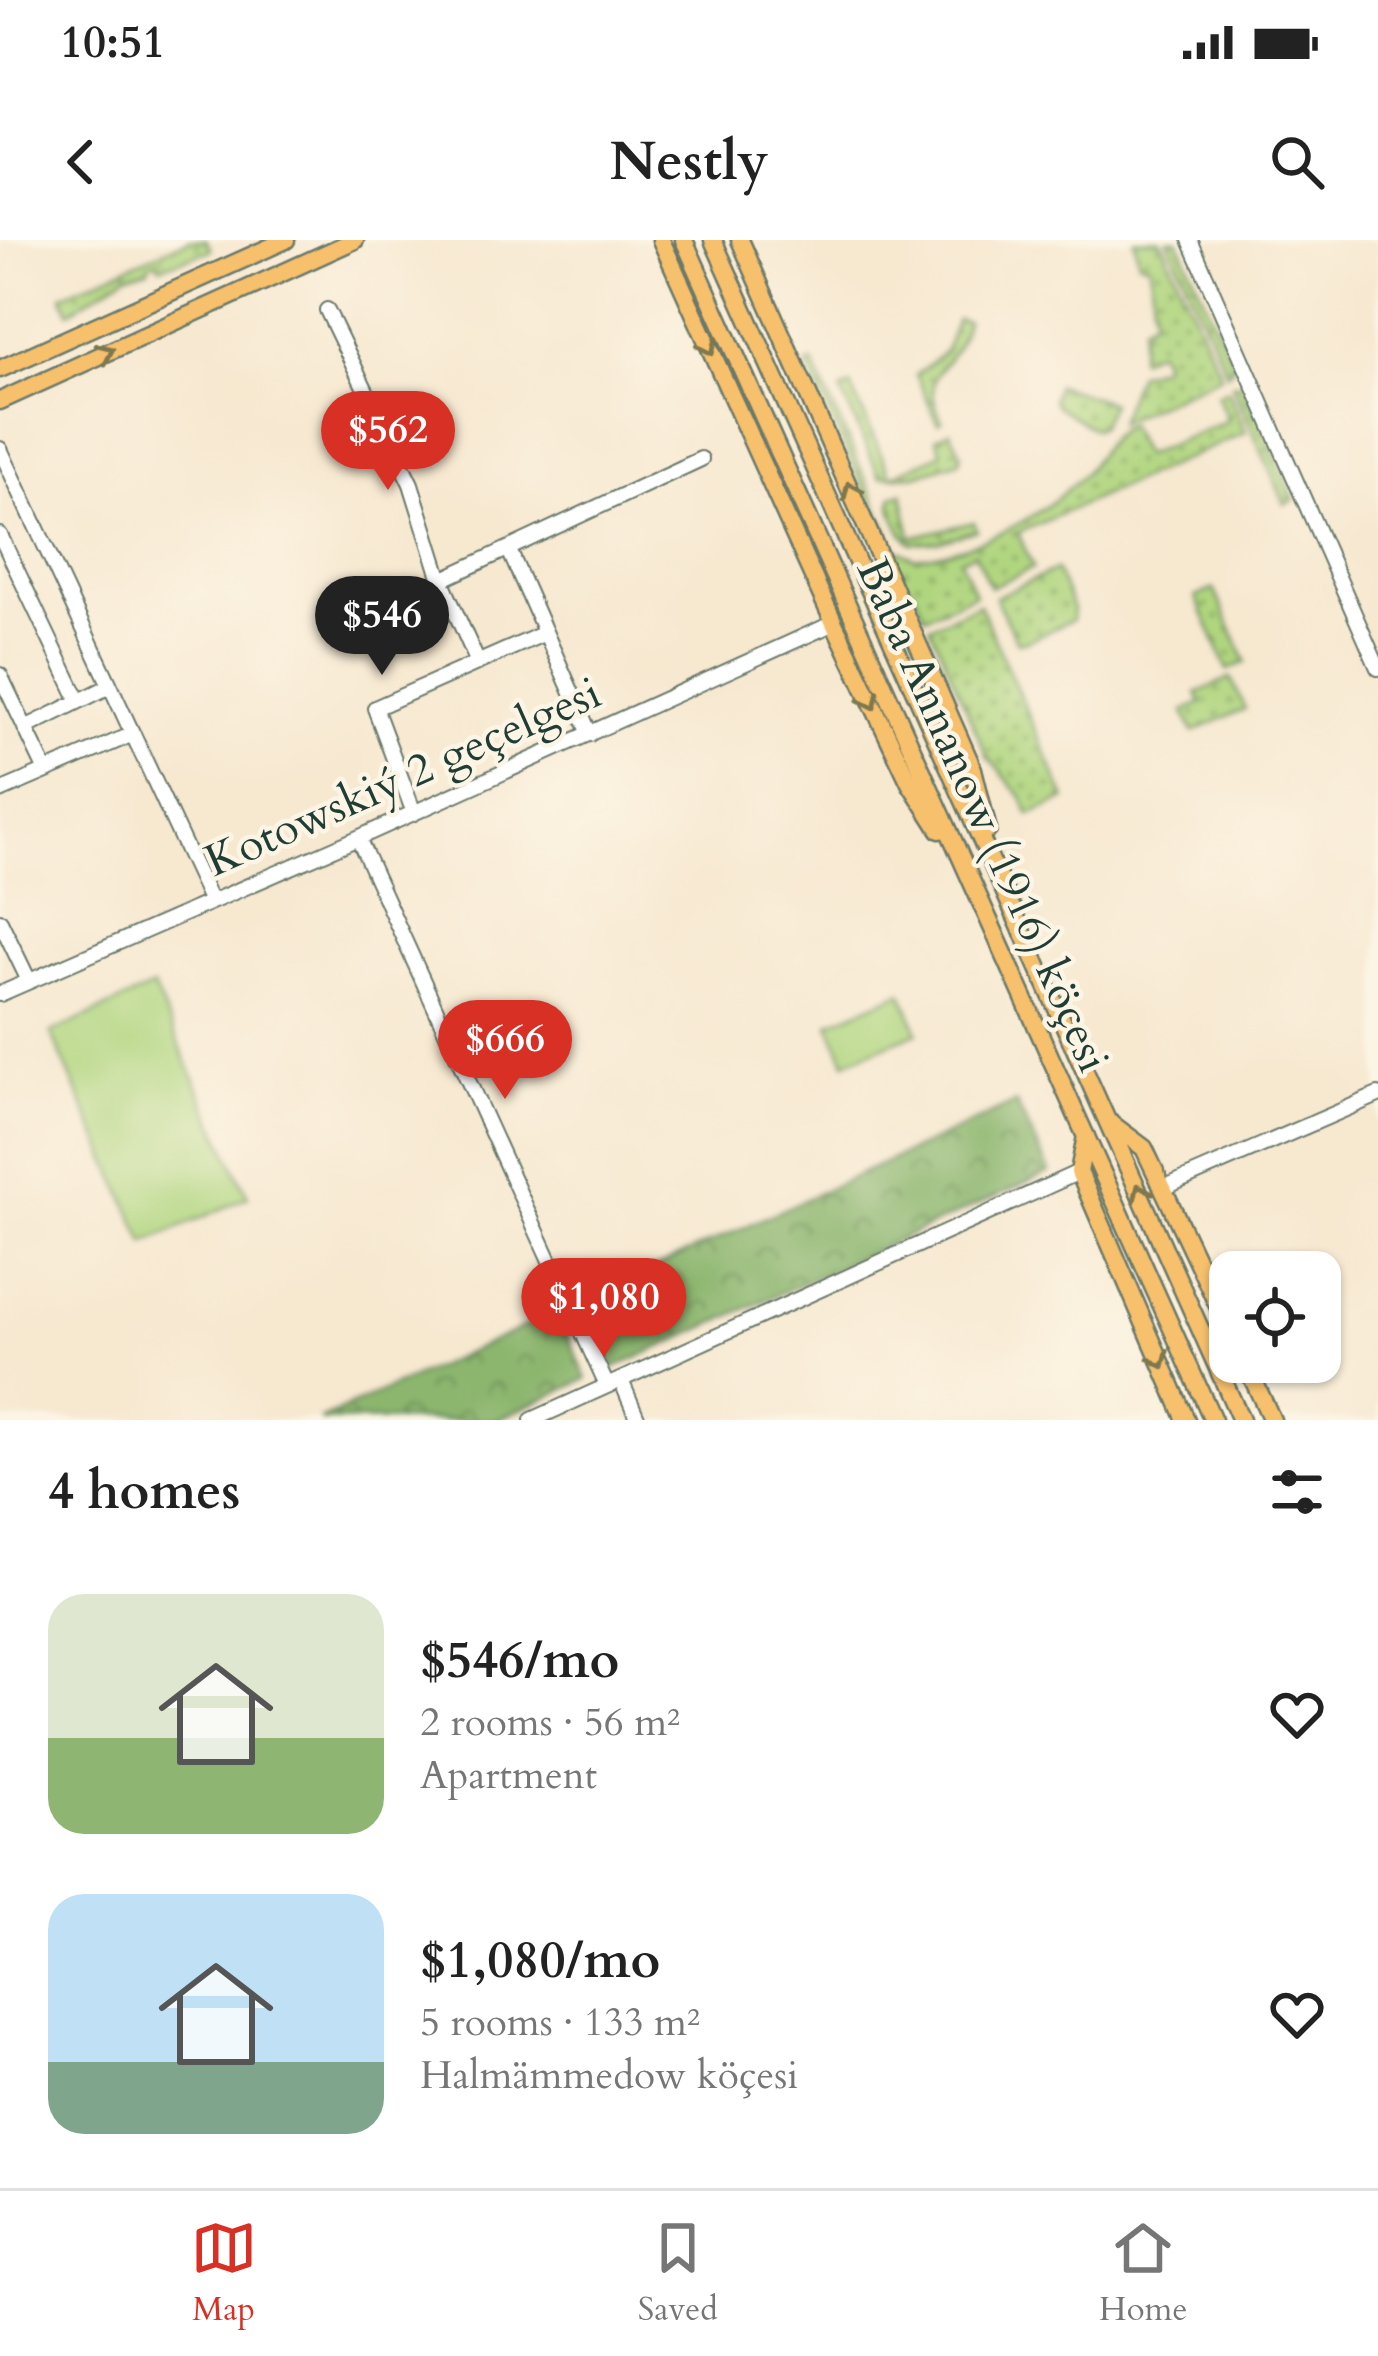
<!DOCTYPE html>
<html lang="en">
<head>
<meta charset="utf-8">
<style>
	:root { --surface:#fff; --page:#f6f6f6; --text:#222; --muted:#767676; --line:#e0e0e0; --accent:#d93025 }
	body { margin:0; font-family:Cardo,serif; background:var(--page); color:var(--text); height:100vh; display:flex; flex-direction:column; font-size:45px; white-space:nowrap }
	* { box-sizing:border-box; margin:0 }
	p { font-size:39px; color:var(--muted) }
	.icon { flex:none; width:66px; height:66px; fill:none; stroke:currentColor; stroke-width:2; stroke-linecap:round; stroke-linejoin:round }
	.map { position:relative; height:1180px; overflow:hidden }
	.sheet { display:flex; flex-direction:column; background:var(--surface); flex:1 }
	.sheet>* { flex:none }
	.tools { position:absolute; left:1209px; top:1011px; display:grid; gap:24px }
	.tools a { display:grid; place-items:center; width:132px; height:132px; border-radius:24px; background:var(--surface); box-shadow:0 3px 9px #0004; font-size:60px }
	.price { position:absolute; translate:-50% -102px; padding:0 27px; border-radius:42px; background:var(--accent); color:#fff; font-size:39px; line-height:78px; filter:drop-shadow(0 3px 6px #0008) }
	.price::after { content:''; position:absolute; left:50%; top:72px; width:36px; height:27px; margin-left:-18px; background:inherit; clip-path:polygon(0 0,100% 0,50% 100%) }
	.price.current { background:#222; color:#fff }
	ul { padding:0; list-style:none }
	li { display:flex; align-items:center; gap:36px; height:300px; padding:0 48px }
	li span { display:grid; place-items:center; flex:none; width:336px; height:240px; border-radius:36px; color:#555 }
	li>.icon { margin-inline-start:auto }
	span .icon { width:144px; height:144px; fill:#fffc; stroke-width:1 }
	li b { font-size:51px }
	h2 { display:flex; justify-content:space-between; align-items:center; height:144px; padding:0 48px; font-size:51px }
	.status { display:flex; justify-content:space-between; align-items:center; height:84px; padding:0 60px; background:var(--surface); direction:ltr }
	.status svg { height:33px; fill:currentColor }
	header { display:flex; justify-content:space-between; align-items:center; height:156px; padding:0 48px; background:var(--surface); font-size:54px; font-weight:700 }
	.menu { display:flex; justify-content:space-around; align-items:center; height:168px; border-top:3px solid var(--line); background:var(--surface); font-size:33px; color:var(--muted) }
	.menu a { display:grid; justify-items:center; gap:6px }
	.menu .current { color:var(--accent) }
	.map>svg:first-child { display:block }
</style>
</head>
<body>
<div class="status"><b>10:51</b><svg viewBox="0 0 49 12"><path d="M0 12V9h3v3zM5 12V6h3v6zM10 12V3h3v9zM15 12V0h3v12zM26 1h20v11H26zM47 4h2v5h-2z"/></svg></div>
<header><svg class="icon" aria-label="back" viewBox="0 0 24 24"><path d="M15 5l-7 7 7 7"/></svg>Nestly<svg class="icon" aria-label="search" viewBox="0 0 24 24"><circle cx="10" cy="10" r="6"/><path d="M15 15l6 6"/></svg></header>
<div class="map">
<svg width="1378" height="1180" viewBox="0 0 1378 1180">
	<defs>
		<pattern id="grass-dots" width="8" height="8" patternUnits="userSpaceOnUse" patternTransform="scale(3)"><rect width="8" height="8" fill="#b0d57f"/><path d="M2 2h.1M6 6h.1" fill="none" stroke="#8fae69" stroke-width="1.8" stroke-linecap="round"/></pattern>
		<pattern id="forest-crowns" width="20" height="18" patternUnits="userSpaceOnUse" patternTransform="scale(3)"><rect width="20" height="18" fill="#8cb66e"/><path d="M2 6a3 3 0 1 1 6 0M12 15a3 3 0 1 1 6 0" fill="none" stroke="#72955b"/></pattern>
	</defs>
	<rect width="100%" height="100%" fill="#fcf5e5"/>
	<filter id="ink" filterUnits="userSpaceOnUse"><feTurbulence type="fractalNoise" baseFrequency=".00833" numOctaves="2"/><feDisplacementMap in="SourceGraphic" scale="24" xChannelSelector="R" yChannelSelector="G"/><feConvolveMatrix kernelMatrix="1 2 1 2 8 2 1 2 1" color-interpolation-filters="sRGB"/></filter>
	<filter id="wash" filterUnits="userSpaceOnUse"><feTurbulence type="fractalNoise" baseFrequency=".004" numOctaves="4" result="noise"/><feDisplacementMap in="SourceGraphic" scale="48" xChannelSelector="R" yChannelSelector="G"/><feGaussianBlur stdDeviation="2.7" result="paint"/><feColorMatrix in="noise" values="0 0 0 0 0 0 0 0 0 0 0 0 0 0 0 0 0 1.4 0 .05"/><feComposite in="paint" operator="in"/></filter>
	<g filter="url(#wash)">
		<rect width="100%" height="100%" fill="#f7e8d0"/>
		<path fill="url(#grass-dots)" stroke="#68895a" stroke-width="3" d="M188 0H206L211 10 160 27 157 21 148 25 149 29 127 34 69 72 62 55Z
			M1134 0H1161L1221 135 1118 182 1137 133 1159 127 1163 121 1157 110 1139 118 1143 85 1154 78 1150 25 1139 21Z
			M1168 0H1178L1234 126 1227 133Z
			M957 79 966 81C956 132 915 124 942 181L938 183 916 135 945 111Z
			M813 123 897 309 915 318C977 309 1041 280 1084 233 1098 217 1109 192 1128 184L1143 216 1228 180 1217 155 1228 150 1246 192 1018 293 1033 328 990 347 975 313 960 319 975 354 925 376 914 350 906 343 807 125Z
			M1242 143 1294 260 1285 264 1232 144Z
			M1057 145 1111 163 1100 186 1093 189 1056 166 1052 158Z
			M851 146 891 236 942 213 936 198 950 191 961 213 959 221 916 235 880 237 841 151Z
			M903 253 911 297 974 282 977 290 940 301 912 303C901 294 888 269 893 256Z
			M1056 330 1073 369 1072 380 1027 401 1017 402 995 357Z
			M1214 349 1246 422 1228 430 1196 357Z
			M979 364 1066 559 1030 575 1022 557 987 516 930 386Z
			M1231 438 1245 469 1193 492 1184 471 1201 463 1197 453Z"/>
		<path fill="url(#forest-crowns)" stroke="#567a51" stroke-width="3" d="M1016 863 1050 932 614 1128 584 1060Z
			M557 1072 587 1139 497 1180H319Z"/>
		<path fill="#b0d57f" stroke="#68895a" stroke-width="3" d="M153 747 248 957 145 1003 51 793Z
			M902 752 918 792 845 822 829 783Z"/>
	</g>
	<g filter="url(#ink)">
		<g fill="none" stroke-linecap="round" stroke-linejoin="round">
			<g stroke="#6b796b" stroke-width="18">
				<path id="minor" d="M1190 0 1378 428
					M327 70 411 244 441 340 478 423
					M0 209 211 662
					M0 295 79 461
					M509 310 590 494
					M441 340 701 219
					M0 435 46 531
					M25 488 110 446
					M0 551 133 494
					M414 573 375 468 545 393
					M358 598 607 1146
					M0 681 29 741
					M0 754 358 598 834 383
					M1163 948 1378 855
					M617 1142 621 1140 638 1180
					M532 1180 1079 932"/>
			</g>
			<g stroke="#6b796b" stroke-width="21">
				<path id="major" d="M661 0 834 383 910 543 940 590
					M684 0 1213 1180
					M713 0 1241 1180
					M740 0 973 529 988 590
					M0 129 286 0
					M0 161 355 0
					M1109 882 1144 908 1230 1091
					M1086 896 1079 932 1186 1180
					M1245 1122 1272 1180"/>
			</g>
			<use href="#minor" stroke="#fff" stroke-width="14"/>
			<use href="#major" stroke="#f7c06c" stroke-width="16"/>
		</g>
		<defs><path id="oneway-chevron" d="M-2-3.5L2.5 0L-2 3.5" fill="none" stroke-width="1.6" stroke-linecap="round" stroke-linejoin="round" transform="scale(3)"/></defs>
		<g stroke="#80784d">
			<use href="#oneway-chevron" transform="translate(709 107) rotate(66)"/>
			<use href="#oneway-chevron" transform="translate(106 112) rotate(-25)"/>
			<use href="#oneway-chevron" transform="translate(851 250) rotate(-114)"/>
			<use href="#oneway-chevron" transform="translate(871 461) rotate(64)"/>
			<use href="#oneway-chevron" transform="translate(1141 952) rotate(-114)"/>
			<use href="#oneway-chevron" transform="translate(1160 1120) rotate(67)"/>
		</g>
	</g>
	<g text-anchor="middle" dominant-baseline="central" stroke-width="9" stroke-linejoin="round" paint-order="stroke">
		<g font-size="45" fill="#1f3d34" stroke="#fcf5e5">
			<text transform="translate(403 537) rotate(-24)">Kotowskiý 2 geçelgesi</text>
			<text transform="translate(983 575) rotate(66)">Baba Annanow (1916) köçesi</text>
		</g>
	</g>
</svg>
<div class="tools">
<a><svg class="icon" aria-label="locate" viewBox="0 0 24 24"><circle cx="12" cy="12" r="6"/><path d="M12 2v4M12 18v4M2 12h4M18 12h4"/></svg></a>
</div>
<b class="price" style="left:388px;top:253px">$562</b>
<b class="price current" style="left:382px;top:438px">$546</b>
<b class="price" style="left:505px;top:862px">$666</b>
<b class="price" style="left:604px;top:1120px">$1,080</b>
</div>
<section class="sheet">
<h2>4 homes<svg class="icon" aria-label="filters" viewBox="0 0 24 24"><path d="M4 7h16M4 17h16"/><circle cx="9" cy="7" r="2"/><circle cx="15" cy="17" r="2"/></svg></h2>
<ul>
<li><span style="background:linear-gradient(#dfe7d0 60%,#8fb573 0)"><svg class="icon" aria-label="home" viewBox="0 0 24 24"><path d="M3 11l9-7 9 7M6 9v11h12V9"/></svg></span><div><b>$546/mo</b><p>2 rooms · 56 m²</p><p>Apartment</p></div><svg class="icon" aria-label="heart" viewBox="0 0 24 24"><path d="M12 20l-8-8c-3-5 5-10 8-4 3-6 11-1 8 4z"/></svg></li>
<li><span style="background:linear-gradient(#bfe0f5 70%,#7fa58c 0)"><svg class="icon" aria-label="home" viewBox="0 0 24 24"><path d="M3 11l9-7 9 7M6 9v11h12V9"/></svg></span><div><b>$1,080/mo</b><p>5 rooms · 133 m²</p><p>Halmämmedow köçesi</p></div><svg class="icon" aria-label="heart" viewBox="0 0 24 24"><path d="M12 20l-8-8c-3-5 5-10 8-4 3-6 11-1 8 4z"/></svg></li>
</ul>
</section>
<nav class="menu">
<a class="current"><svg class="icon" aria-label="map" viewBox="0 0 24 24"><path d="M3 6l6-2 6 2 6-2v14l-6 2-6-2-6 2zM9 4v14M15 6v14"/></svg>Map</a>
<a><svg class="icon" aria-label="saved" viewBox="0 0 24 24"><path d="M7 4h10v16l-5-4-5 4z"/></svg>Saved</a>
<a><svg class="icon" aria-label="home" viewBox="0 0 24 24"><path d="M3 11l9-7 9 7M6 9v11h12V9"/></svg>Home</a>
</nav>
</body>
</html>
